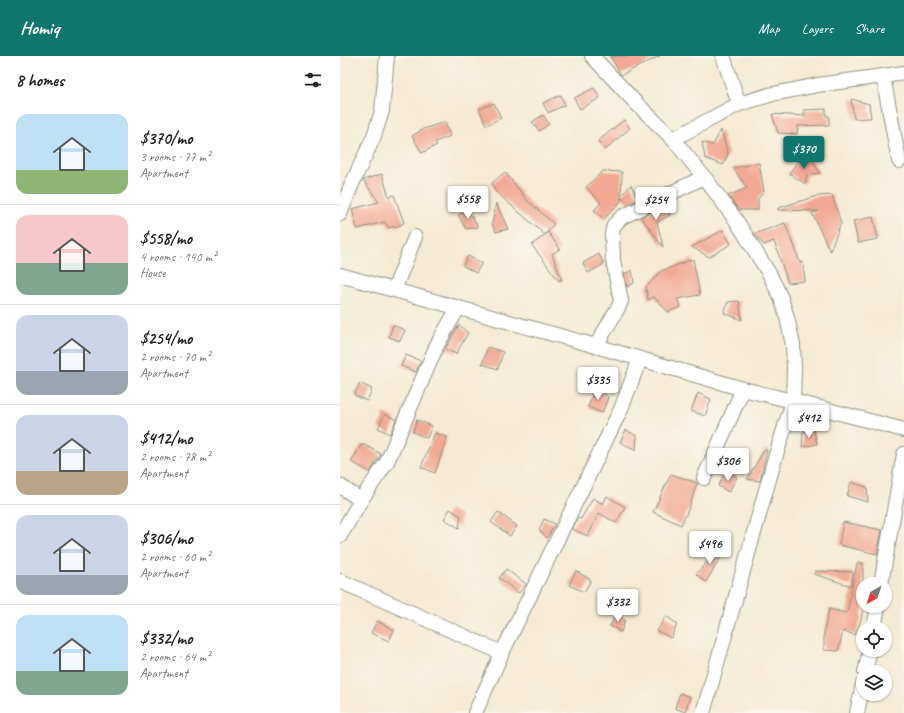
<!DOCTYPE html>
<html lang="en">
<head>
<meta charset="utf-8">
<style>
	:root { --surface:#fff; --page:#f6f6f6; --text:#222; --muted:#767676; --line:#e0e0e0; --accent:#0f766e }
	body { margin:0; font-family:Caveat,sans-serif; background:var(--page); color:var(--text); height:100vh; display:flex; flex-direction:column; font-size:15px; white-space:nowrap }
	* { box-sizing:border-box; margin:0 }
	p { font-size:13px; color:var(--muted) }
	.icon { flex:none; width:22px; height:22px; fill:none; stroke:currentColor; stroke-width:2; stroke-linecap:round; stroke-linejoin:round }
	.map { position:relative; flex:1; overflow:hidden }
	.drawer { display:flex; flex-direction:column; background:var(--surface); width:340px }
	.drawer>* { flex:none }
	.needle { width:26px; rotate:219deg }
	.buttons { position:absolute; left:516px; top:521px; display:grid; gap:8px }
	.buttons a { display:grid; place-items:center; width:36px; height:36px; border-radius:50%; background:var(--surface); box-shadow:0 1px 3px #0004; font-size:20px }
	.price { position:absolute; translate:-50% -34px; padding:0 9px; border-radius:4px; background:#fff; color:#222; font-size:13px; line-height:26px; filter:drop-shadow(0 1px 2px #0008) }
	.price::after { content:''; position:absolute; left:50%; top:24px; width:12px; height:9px; margin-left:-6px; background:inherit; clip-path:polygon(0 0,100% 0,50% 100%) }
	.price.selected { background:var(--accent); color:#fff }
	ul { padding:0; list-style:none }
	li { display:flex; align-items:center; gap:12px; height:100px; padding:0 16px }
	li+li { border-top:1px solid var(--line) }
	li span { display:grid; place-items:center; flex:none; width:112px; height:80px; border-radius:12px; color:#555 }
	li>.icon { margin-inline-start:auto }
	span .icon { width:48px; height:48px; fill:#fffc; stroke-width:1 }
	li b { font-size:17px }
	h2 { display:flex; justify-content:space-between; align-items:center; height:48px; padding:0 16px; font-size:17px }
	header { display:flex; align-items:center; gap:24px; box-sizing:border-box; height:56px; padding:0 20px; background:var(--accent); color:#fff }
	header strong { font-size:19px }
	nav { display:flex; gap:22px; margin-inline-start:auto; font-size:14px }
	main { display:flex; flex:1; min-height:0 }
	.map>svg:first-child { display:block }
</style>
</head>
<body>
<header>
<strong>Homiq</strong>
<nav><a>Map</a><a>Layers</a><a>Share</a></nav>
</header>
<main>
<section class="drawer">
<h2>8 homes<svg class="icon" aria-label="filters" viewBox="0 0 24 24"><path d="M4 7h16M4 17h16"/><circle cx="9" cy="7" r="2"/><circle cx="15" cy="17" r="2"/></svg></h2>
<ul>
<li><span style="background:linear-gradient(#bfe0f5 70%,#8fb573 0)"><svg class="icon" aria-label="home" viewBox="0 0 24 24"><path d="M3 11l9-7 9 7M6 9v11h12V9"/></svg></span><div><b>$370/mo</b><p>3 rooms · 77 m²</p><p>Apartment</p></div></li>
<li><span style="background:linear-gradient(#f6c9c9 60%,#7fa58c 0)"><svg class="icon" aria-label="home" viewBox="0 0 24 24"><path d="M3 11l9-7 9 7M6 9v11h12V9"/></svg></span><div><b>$558/mo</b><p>4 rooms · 140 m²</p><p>House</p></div></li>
<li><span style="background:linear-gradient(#c9d6e8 70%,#9aa5b1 0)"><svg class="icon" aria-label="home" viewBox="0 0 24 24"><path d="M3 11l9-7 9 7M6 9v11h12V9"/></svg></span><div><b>$254/mo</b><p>2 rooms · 70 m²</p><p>Apartment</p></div></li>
<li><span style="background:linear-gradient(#c9d6e8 70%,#b9a48a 0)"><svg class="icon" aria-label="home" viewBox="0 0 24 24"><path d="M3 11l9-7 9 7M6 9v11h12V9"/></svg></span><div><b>$412/mo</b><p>2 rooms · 78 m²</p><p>Apartment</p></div></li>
<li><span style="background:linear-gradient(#c9d6e8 75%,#9aa5b1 0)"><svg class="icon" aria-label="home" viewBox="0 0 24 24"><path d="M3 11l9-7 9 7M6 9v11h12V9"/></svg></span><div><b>$306/mo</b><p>2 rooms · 60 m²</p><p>Apartment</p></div></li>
<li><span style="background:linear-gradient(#bfe0f5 70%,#7fa58c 0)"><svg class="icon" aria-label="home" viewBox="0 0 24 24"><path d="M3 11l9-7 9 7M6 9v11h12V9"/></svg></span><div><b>$332/mo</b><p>2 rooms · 64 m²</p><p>Apartment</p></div></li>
</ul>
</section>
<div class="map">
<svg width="564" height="657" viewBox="0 0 564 657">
	<rect width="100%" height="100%" fill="#fbf7ec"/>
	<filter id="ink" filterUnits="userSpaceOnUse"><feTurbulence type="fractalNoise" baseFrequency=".025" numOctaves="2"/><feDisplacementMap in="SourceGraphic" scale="8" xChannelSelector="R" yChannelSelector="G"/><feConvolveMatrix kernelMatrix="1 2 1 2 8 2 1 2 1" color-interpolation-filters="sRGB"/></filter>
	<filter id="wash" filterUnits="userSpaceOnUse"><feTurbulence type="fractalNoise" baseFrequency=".012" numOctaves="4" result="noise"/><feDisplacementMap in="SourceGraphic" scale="16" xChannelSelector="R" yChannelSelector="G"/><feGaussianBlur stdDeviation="0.9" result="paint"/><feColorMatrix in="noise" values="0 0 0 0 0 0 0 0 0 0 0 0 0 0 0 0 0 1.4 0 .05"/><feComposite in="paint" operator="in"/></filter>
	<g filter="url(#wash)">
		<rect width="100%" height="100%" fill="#f5ead3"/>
		<g id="blocks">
			<path fill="#f2a893" d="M270 0H320L281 19Z
				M254 32 260 42 240 53 234 42Z
				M221 39 225 49 208 57 203 47Z
				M511 43 529 48 531 62 514 63Z
				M154 47 161 62 146 69 139 53Z
				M486 53V60H489V69L458 70 457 78 438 77 432 58 465 60 463 54Z
				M203 59 209 68 199 75 192 66Z
				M284 64 290 72 265 94 258 85Z
				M105 66 110 80 95 86 97 89 82 97 72 80 83 73Z
				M381 74 388 98 383 109 365 102 362 86 373 89Z
				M472 104 480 117 467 119 465 128 449 117 458 105Z
				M419 107 424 135 418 143V154H399L388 140 407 132 393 112Z
				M263 115 282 116 281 140 291 129 298 144 289 148 281 141V145L264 163 254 154 261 147 246 131Z
				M165 116 187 144 214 168 205 179 155 135 152 127Z
				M42 118 49 141 54 139 64 167 56 171 55 170 49 172 45 166 17 173 12 153 39 146 23 124Z
				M492 139 501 167 490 195 472 157 479 155 438 154V152L477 140Z
				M156 147 168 173 156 176 152 168Z
				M326 149 330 159 317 166 323 191 301 161Z
				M128 154 138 171 126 173 118 159Z
				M533 161 538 183 518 187 513 165Z
				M445 167 452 186H453L460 207 463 206 465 225 448 227 434 185 424 189 414 178Z
				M383 174 391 188 369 201 352 191Z
				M208 176 220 193 212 198 222 224 219 225 192 189Z
				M259 198 264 208 248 217 243 207Z
				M128 200 142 207 136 217 123 210Z
				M353 203 360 239 337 243 341 251 328 256 314 241 308 244 306 231 321 215Z
				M292 214 294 227 287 231 284 218Z
				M399 245 402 264 384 257 388 246Z
				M53 269 65 274 60 285 49 281Z
				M119 269 128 277 116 298 105 293Z
				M148 291 163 296 158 313 142 308Z
				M66 299 81 305 76 316 61 310Z
				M20 327 32 333 27 345 14 339Z
				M256 330 268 341 262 357 248 351Z
				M358 337 371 343 365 360 351 355Z
				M45 358 56 364 50 378 38 372Z
				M77 364 92 370 87 382 73 376Z
				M286 374 297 380 296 394 280 386Z
				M474 374 477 388 462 391 463 376Z
				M95 377 107 381 95 417 81 411Z
				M21 389H25L41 398 30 416 11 406Z
				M425 393 427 394 420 425 407 423Z
				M386 415 397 421 389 436 378 430Z
				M331 418 357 427 349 452 341 469 313 456Z
				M511 426 527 431 528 446 507 440Z
				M267 440 285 451 276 467 259 457 248 480 232 473 238 462 241 463 253 442 263 448Z
				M110 453 121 460 119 472 104 463Z
				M158 456 177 470 170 480 151 466Z
				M204 463 215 468 207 482 199 474Z
				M503 466 542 474 537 498 499 489Z
				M381 491 385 494 366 526 356 518Z
				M517 507H523V551L521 564 515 579 503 575 498 595 484 594V576L489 553 507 557Z
				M166 513 186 528 179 537 159 522Z
				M236 515 251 524 244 536 229 529Z
				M475 515 513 516 511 530 474 518Z
				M276 558 285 564 281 576 270 570Z
				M326 560 337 568 331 582 317 575Z
				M37 565 54 574 49 585 31 577Z
				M340 637 350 641 345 656 335 652Z"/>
		</g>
	</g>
	<g filter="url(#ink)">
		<use href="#blocks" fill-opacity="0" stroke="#8a9484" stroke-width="1"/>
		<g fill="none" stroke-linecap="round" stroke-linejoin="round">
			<g stroke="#8a9484" stroke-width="16">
				<path id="minor" d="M252 0 295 46 333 83 364 121 396 164 430 219 441 242 447 261 453 289 454 312 453 345 435 402 363 657
					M383 0 399 48
					M543 20 559 105
					M333 83 399 48 433 38 478 29 564 17
					M0 158 12 128 34 80 42 55 47 0
					M0 219 256 290 403 333 477 351 564 374
					M54 234 75 181
					M256 290 279 250 281 245 273 204 272 178 274 169 282 161 364 121
					M364 422 403 333
					M0 430 21 444 0 480
					M21 444 47 406 97 289 118 252
					M0 525 162 597
					M541 528 564 398
					M534 572 538 550
					M525 616 530 594
					M135 657 162 597 281 353 300 303
					M517 657 523 628"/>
			</g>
			<use href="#minor" stroke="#fff" stroke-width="14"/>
		</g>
	</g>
</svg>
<div class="buttons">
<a><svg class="needle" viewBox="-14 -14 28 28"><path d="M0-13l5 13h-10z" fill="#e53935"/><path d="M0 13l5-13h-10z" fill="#767676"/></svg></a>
<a><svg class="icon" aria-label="locate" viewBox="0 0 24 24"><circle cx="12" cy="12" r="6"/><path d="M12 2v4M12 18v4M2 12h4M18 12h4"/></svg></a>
<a><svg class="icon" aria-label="layers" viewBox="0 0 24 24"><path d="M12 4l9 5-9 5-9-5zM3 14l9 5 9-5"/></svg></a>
</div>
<b class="price selected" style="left:464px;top:114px">$370</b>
<b class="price" style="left:128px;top:164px">$558</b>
<b class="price" style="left:316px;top:165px">$254</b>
<b class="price" style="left:258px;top:345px">$335</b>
<b class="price" style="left:469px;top:383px">$412</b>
<b class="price" style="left:388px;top:426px">$306</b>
<b class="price" style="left:370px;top:509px">$496</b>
<b class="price" style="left:278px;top:567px">$332</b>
</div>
</main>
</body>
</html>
